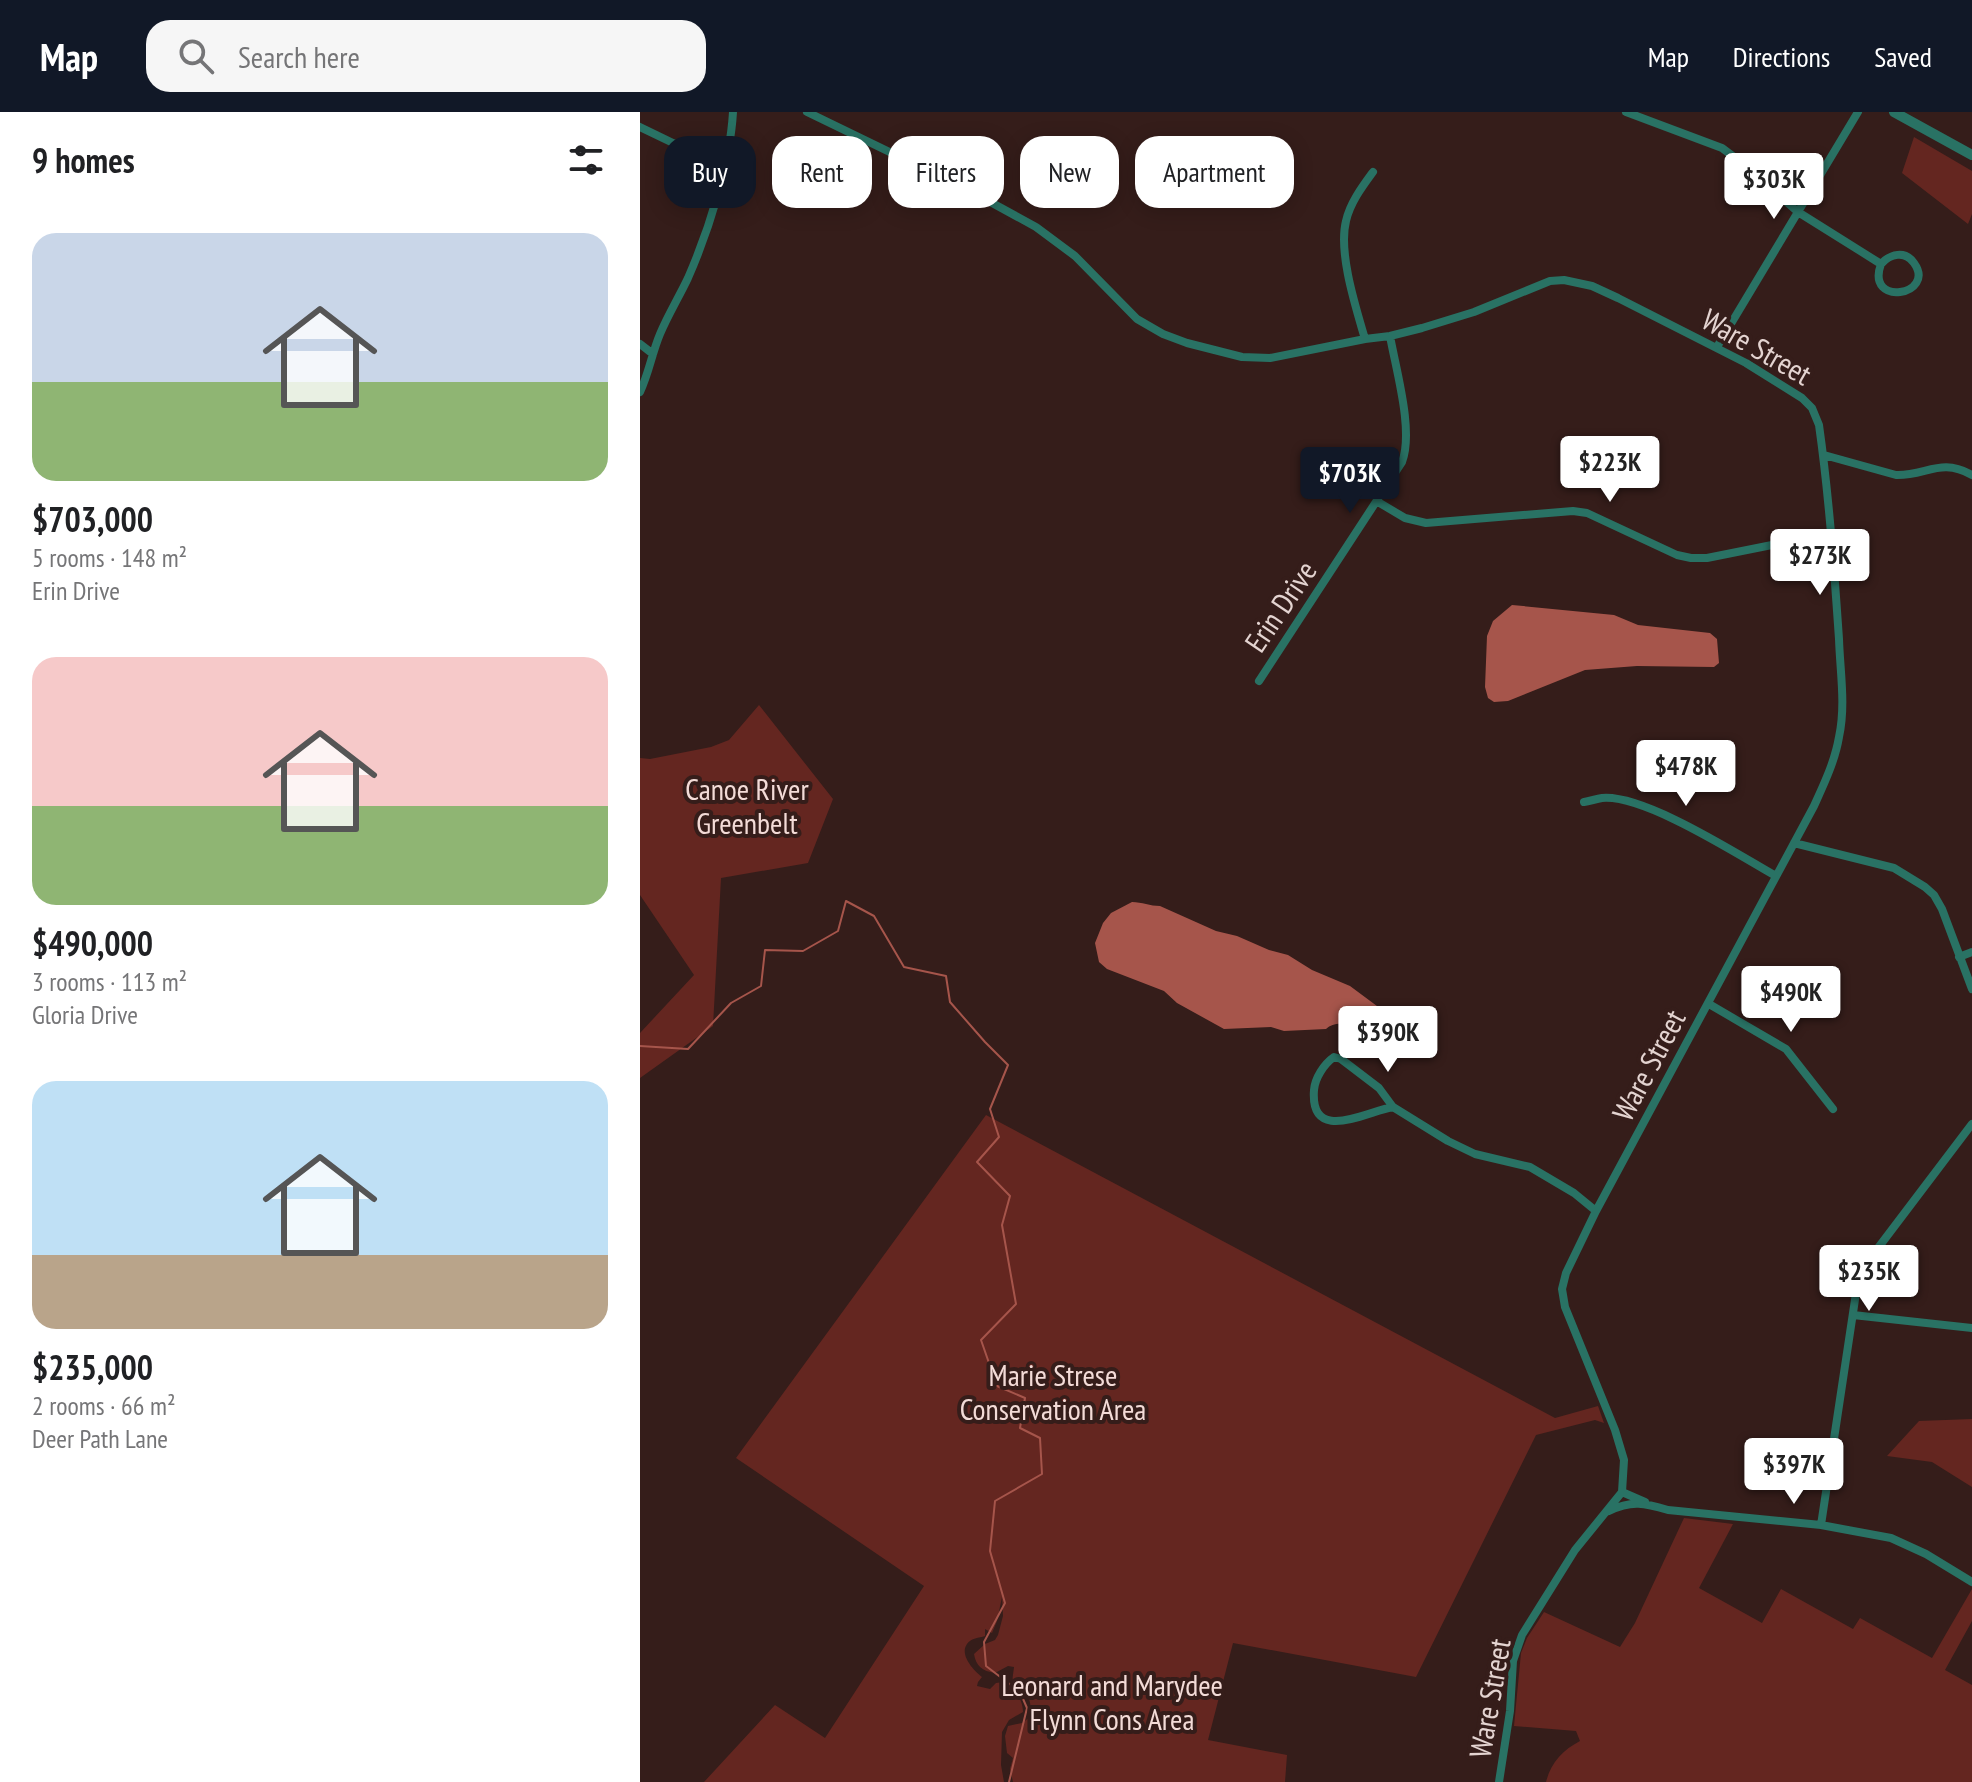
<!DOCTYPE html>
<html lang="en">
<head>
<meta charset="utf-8">
<style>
	:root { --surface:#fff; --page:#f6f6f6; --text:#202124; --muted:#757577; --accent:#111827 }
	body { margin:0; font-family:"PT Sans Narrow",sans-serif; background:var(--page); color:var(--text); height:100vh; display:flex; flex-direction:column; font-size:30px; white-space:nowrap }
	* { box-sizing:border-box; margin:0 }
	p { font-size:26px; color:var(--muted) }
	.icon { flex:none; width:44px; height:44px; fill:none; stroke:currentColor; stroke-width:2; stroke-linecap:round; stroke-linejoin:round }
	.map { position:relative; flex:1; overflow:hidden }
	.sheet { display:flex; flex-direction:column; background:var(--surface); width:640px }
	.sheet>* { flex:none }
	.top-card { position:absolute; left:24px; top:24px; width:760px; height:72px; display:flex; gap:16px }
	.price { position:absolute; translate:-50% -68px; padding:0 18px; border-radius:8px; background:#fff; color:#222; font-size:26px; line-height:52px; filter:drop-shadow(0 2px 4px #0008) }
	.price::after { content:''; position:absolute; left:50%; top:48px; width:24px; height:18px; margin-left:-12px; background:inherit; clip-path:polygon(0 0,100% 0,50% 100%) }
	.price.current { background:var(--accent); color:#fff }
	ul { padding:0; list-style:none }
	li { display:grid; align-content:center; gap:16px; height:424px; padding:0 32px }
	li span { display:grid; place-items:center; height:248px; border-radius:24px; color:#555 }
	li>.icon { margin-inline-start:auto }
	span .icon { width:144px; height:144px; fill:#fffc; stroke-width:1 }
	li b { font-size:34px }
	h2 { display:flex; justify-content:space-between; align-items:center; height:96px; padding:0 32px; font-size:34px }
	.pill { padding:0 28px; border-radius:24px; background:var(--surface); box-shadow:0 4px 20px #0003; font-size:28px; line-height:72px }
	.pill.current { background:var(--accent); color:#fff }
	header { display:flex; align-items:center; gap:48px; box-sizing:border-box; height:112px; padding:0 40px; background:var(--accent); color:#fff }
	header strong { font-size:38px }
	nav { display:flex; gap:44px; margin-inline-start:auto; font-size:28px }
	.search { width:560px; height:72px; background:var(--page); display:flex; align-items:center; gap:20px; box-sizing:border-box; padding:0 28px; border-radius:24px; color:var(--muted); font-size:30px }
	main { display:flex; flex:1; min-height:0 }
	.map>svg:first-child { display:block }
</style>
</head>
<body>
<header>
<strong>Map</strong>
<div class="search"><svg class="icon" aria-label="search" viewBox="0 0 24 24"><circle cx="10" cy="10" r="6"/><path d="M15 15l6 6"/></svg>Search here</div>
<nav><a>Map</a><a>Directions</a><a>Saved</a></nav>
</header>
<main>
<section class="sheet">
<h2>9 homes<svg class="icon" aria-label="filters" viewBox="0 0 24 24"><path d="M4 7h16M4 17h16"/><circle cx="9" cy="7" r="2"/><circle cx="15" cy="17" r="2"/></svg></h2>
<ul>
<li><span style="background:linear-gradient(#c9d6e8 60%,#8fb573 0)"><svg class="icon" aria-label="home" viewBox="0 0 24 24"><path d="M3 11l9-7 9 7M6 9v11h12V9"/></svg></span><div><b>$703,000</b><p>5 rooms · 148 m²</p><p>Erin Drive</p></div></li>
<li><span style="background:linear-gradient(#f6c9c9 60%,#8fb573 0)"><svg class="icon" aria-label="home" viewBox="0 0 24 24"><path d="M3 11l9-7 9 7M6 9v11h12V9"/></svg></span><div><b>$490,000</b><p>3 rooms · 113 m²</p><p>Gloria Drive</p></div></li>
<li><span style="background:linear-gradient(#bfe0f5 70%,#b9a48a 0)"><svg class="icon" aria-label="home" viewBox="0 0 24 24"><path d="M3 11l9-7 9 7M6 9v11h12V9"/></svg></span><div><b>$235,000</b><p>2 rooms · 66 m²</p><p>Deer Path Lane</p></div></li>
</ul>
</section>
<div class="map">
<svg width="1332" height="1670" viewBox="0 0 1332 1670">
	<rect width="100%" height="100%" fill="#351d1a"/>
	<path fill="#642620" d="M1274 25 1332 59V102L1328 112 1262 61Z
		M119 593 193 687 168 751 81 766 73 914 0 966V921L54 863 0 783V646L10 647 71 635 89 628Z
		M346 1003 915 1306 958 1294 964 1311 955 1308 896 1323 776 1565 593 1531 568 1628 647 1643 645 1670H373L370 1657 373 1646 367 1641 365 1624 368 1614 382 1611 390 1605C394 1574 377 1585 373 1569 372 1567 374 1557 374 1555L368 1554 355 1561C342 1559 336 1554 334 1542L345 1532 355 1528 358 1523 363 1504 362 1485 357 1509 352 1521 345 1517V1524C339 1526 331 1526 327 1532 319 1543 334 1559 342 1565L338 1570 337 1574 350 1577 356 1571 363 1570C374 1576 383 1587 383 1600L369 1608 362 1620 361 1653 364 1670H64L135 1593 185 1626 284 1474 96 1346Z
		M1332 1307V1375L1292 1350 1247 1344 1279 1309Z
		M1044 1406 1093 1412 1059 1476 1122 1511 1141 1477 1213 1517 1220 1506 1292 1546 1332 1477V1509L1305 1558 1332 1573V1670H906C911 1650 923 1638 940 1629L936 1619 874 1614 881 1541 887 1526 904 1500 980 1535 995 1511Z"/>
	<path fill="#a6554b" d="M872 493 974 503 998 513 1070 521 1077 527 1079 551 1074 555 997 554 945 558 868 589 854 590 848 586 845 575 847 524 853 509Z
		M492 790C502 790 510 794 520 794L576 819 597 824 629 838 648 843 672 858 710 874 741 897C744 939 705 898 686 917L644 919 631 915 584 917 537 891 524 879 467 857 459 850 455 831 463 811 471 801Z"/>
	<g fill="none" stroke-linecap="round" stroke-linejoin="round">
		<path stroke="#a6554b" stroke-width="2" d="M0 934 48 937 91 891 121 874 125 838 163 839 198 819 206 789 234 804 264 855 306 864 310 890 345 930 368 953 350 997 359 1025 337 1050 370 1084 362 1113 376 1192 341 1228 357 1274 385 1286 380 1316 400 1326 402 1362 355 1389 350 1439 365 1491 344 1530 346 1554 380 1580 387 1596 369 1670"/>
		<path stroke="#297264" stroke-width="8" d="M167 0 332 80 396 115 435 144 497 207 523 222 547 231 602 245 630 246 725 227 750 224 782 216 834 200 910 169 924 168 952 174 978 186 1106 251 1162 286 1172 296 1179 313C1189 384 1194 455 1199 527 1200 559 1206 593 1199 625 1195 649 1184 672 1174 694L956 1099 926 1161 922 1177 925 1195 975 1318 984 1348 982 1380 935 1438 882 1523 873 1549 870 1599 859 1670
			M986 0 1082 36 1102 51 1158 100 1241 152C1225 196 1297 183 1274 151 1265 138 1250 142 1241 152
			M0 15 33 31 84 52
			M725 227C716 196 698 141 706 109 710 91 722 75 733 60
			M0 232 13 242
			M1077 235 1218 0
			M0 280C9 261 12 241 20 222 28 203 39 185 48 166 69 118 90 52 93 0
			M1184 343 1256 363C1286 364 1301 345 1332 363
			M738 390 765 406 786 411 933 399 947 401 1037 443 1051 446H1067L1192 421
			M619 569 762 350C774 319 756 258 750 224
			M944 690C950 689 956 687 962 686 1004 682 1097 742 1136 764
			M1154 731 1254 756 1285 775 1294 783 1302 797 1332 877
			M1319 845 1332 840
			M1069 892 1146 937 1193 997
			M753 995C725 1000 670 1032 674 978 675 966 684 952 694 945L701 947 739 976 753 995 808 1029 835 1042 890 1055 934 1081 956 1099
			M1213 1203 1332 1216
			M982 1380 1005 1390
			M969 1399C991 1388 1005 1391 1028 1398L1181 1413 1251 1426 1286 1442 1332 1470
			M1181 1413 1216 1181 1226 1155 1238 1136 1332 1012"/>
		<path stroke="#297264" stroke-width="10" d="M1254 0 1332 43"/>
	</g>
	<g text-anchor="middle" dominant-baseline="central" stroke-width="8" stroke-linejoin="round" paint-order="stroke">
		<g font-size="30" fill="#e4d4d1" stroke="#351d1a">
			<text transform="translate(1117 234) rotate(30)">Ware Street</text>
			<text transform="translate(640 494) rotate(-56)">Erin Drive</text>
			<text transform="translate(1008 953) rotate(-62)">Ware Street</text>
			<text transform="translate(849 1586) rotate(-80)">Ware Street</text>
		</g>
		<g font-size="30" fill="#f3dbd7" stroke="#351d1a">
			<text x="107" y="676">Canoe River<tspan x="107" dy="34">Greenbelt</tspan></text>
			<text x="413" y="1262">Marie Strese<tspan x="413" dy="34">Conservation Area</tspan></text>
			<text x="472" y="1572">Leonard and Marydee<tspan x="472" dy="34">Flynn Cons Area</tspan></text>
		</g>
	</g>
</svg>
<b class="price" style="left:1134px;top:109px">$303K</b>
<b class="price" style="left:970px;top:392px">$223K</b>
<b class="price current" style="left:710px;top:403px">$703K</b>
<b class="price" style="left:1180px;top:485px">$273K</b>
<b class="price" style="left:1046px;top:696px">$478K</b>
<b class="price" style="left:1151px;top:922px">$490K</b>
<b class="price" style="left:748px;top:962px">$390K</b>
<b class="price" style="left:1229px;top:1201px">$235K</b>
<b class="price" style="left:1154px;top:1394px">$397K</b>
<div class="top-card">
<a class="pill current">Buy</a>
<a class="pill">Rent</a>
<a class="pill">Filters</a>
<a class="pill">New</a>
<a class="pill">Apartment</a>
</div>
</div>
</main>
</body>
</html>
